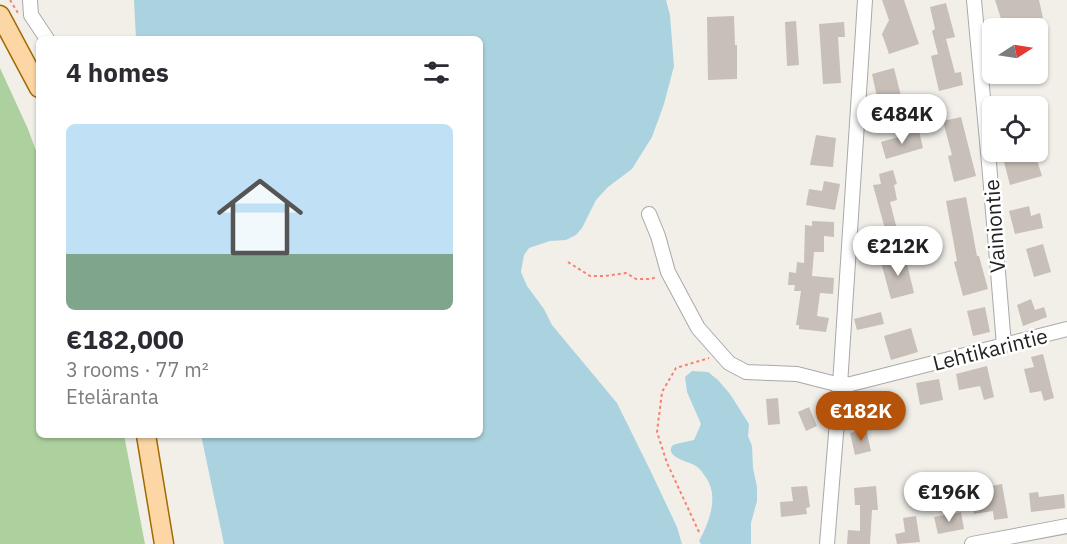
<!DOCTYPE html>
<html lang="en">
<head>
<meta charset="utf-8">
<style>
	:root { --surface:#fff; --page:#f7f7f7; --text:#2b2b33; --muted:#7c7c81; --line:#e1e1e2; --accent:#b45309 }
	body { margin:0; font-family:"IBM Plex Sans",sans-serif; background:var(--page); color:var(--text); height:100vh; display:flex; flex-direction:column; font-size:22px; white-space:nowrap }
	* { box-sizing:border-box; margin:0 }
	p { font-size:20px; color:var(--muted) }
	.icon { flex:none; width:33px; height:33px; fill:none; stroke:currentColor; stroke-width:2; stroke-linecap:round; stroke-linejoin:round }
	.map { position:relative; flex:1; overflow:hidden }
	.details { position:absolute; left:36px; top:36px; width:447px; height:402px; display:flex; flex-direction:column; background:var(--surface); border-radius:9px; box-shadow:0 2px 4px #0004 }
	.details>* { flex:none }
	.needle { width:39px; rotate:78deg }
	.buttons { position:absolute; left:982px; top:18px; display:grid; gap:12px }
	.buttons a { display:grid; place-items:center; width:66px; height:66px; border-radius:9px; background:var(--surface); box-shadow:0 2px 4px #0004; font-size:30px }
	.price { position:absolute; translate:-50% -51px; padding:0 14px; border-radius:21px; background:#fff; color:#222; font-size:20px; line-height:39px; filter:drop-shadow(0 2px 3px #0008) }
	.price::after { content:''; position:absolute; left:50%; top:36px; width:18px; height:14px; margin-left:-9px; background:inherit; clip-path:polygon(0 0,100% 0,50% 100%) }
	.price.on { background:var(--accent); color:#fff }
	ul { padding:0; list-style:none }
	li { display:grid; align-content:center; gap:12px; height:318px; padding:0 30px }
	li+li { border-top:2px solid var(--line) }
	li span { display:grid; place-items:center; height:186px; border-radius:9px; color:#555 }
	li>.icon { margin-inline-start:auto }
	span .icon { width:108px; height:108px; fill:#fffc; stroke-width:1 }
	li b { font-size:26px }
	h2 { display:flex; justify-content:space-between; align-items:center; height:72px; padding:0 30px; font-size:26px }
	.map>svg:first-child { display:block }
</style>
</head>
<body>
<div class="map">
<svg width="1067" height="544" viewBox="0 0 1067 544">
	<rect width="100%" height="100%" fill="#f2efe9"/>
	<path fill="#add19e" d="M0 68 28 129 39 159V435H124L145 544H0Z"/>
	<path fill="#aad3df" d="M134 0H666L670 15 674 66 664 104 652 137 632 169 608 187 596 200 582 228 576 235 566 240 550 241 529 248 524 255 521 272 527 286 544 309 552 325 617 403 652 474 677 527 682 544H224L201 435H480V39H136Z
		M692 371 708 372 718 380 730 394 749 424 748 436 752 446 753 468 757 487V501L751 523V544H701L699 541C710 521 720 494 704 475 702 471 698 467 694 465 689 462 665 457 672 446 673 444 690 441 694 440L701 424 687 392 685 377Z"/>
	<path fill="#c7bfb8" d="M882 0H904L919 44 889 54 882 34 889 20Z
		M995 0H1039L1043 18 1003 25Z
		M946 3 955 37 946 39 955 73 961 72 963 85 939 91 931 56 938 54 932 31 935 29 930 7Z
		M734 16 735 45H737V79L708 80 707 17Z
		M796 21 799 65 787 66 785 22Z
		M844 22 845 37H838L841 83 823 84 819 24Z
		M894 68 902 100 879 106 872 74Z
		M961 117 976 176 954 182 948 156 952 155 943 121Z
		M919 131 923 148 886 159 881 142Z
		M816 135 836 138 833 167 810 165Z
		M1035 154 1042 176 1010 185 1004 162Z
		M893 170 897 184 894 185 897 200 890 202 900 241 889 244 873 185 881 184 879 174Z
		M824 181 840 184 835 210 806 205 809 189 822 191Z
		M966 197 977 256H979L988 289 963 296 954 262 957 261 946 201Z
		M1029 206 1031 216 1040 213 1043 228 1015 234 1009 211Z
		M812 221 834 222V237L824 236V252H814L812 276 834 278 833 294 820 293 817 316 829 318 826 332 799 329V325H796L801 291H794L795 285H788L789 272 796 273 797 262 804 263 805 225 812 226Z
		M1043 244 1051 272 1034 277 1026 249Z
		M905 256 914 293 891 299 881 262Z
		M1031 299 1035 310 1044 307 1047 317 1023 326 1017 305Z
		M985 307 990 332 973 336 967 311Z
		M881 312 884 324 857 330 854 319Z
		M911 328 918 352 891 360 884 336Z
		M1043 354 1054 398 1044 401 1041 391 1030 393 1024 369 1034 367 1031 357Z
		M987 366 994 397 984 400 980 386 959 390 956 374Z
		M939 379 943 400 920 405 916 383Z
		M778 398 780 424 768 425 766 399Z
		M809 407 817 426 806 431 798 412Z
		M866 429 871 451 855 455 850 433Z
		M1002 484 1008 518 994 520 993 511 974 514 971 497 982 495 981 488Z
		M807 486 810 507 806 508 807 514 781 517 780 502 793 501 791 487Z
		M876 486 878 510H872L870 544H847L848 530 860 531V505H855L854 488Z
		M1038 492 1039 497 1064 494 1065 508 1031 512 1029 493Z
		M961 512 964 529 938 534 934 517Z
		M916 516 920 542 897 544 895 534 905 532 903 518Z"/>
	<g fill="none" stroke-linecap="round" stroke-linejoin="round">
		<g stroke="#a9a9a9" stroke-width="16">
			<path id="minor" d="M30 0 31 15 47 39
				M974 0 989 163 1004 345
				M649 214 658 236 668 272 698 328 729 363 746 372 797 374 840 385 851 384 1067 329
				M827 544 840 385 865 0
				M972 544 1067 526"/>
		</g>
		<g stroke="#a06b00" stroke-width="21">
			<path id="major" d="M0 15 39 88
				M146 435 164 544"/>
		</g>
		<path stroke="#fa8072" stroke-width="2" stroke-dasharray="3 3" stroke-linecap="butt" d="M10 0 18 13
			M568 262 590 276H605L626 273 636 279H650L657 277
			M699 532 667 463 657 432 662 392 676 368 709 358"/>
		<use href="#minor" stroke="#fff" stroke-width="14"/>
		<use href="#major" stroke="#fcd6a4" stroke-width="18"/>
	</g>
	<g text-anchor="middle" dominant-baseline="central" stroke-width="5" stroke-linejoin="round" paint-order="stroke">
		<g font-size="21" fill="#222" stroke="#fff">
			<text transform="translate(994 226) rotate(-94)">Vainiontie</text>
			<text transform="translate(990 349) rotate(-14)">Lehtikarintie</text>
		</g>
	</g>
</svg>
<div class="buttons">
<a><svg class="needle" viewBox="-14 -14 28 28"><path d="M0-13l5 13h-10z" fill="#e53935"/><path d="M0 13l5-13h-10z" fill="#7c7c81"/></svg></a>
<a><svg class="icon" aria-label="locate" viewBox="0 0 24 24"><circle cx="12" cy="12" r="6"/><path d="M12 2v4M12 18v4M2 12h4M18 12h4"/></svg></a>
</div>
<b class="price" style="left:902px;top:145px">€484K</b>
<b class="price" style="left:898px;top:277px">€212K</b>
<b class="price on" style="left:861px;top:442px">€182K</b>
<b class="price" style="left:949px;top:523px">€196K</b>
<section class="details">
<h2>4 homes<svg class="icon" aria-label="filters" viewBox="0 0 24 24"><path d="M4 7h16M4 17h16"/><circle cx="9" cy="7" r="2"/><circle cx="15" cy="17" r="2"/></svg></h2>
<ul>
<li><span style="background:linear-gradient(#bfe0f5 70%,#7fa58c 0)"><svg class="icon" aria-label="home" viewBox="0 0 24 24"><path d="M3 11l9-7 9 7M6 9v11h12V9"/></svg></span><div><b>€182,000</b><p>3 rooms · 77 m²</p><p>Eteläranta</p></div></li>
</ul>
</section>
</div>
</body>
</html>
